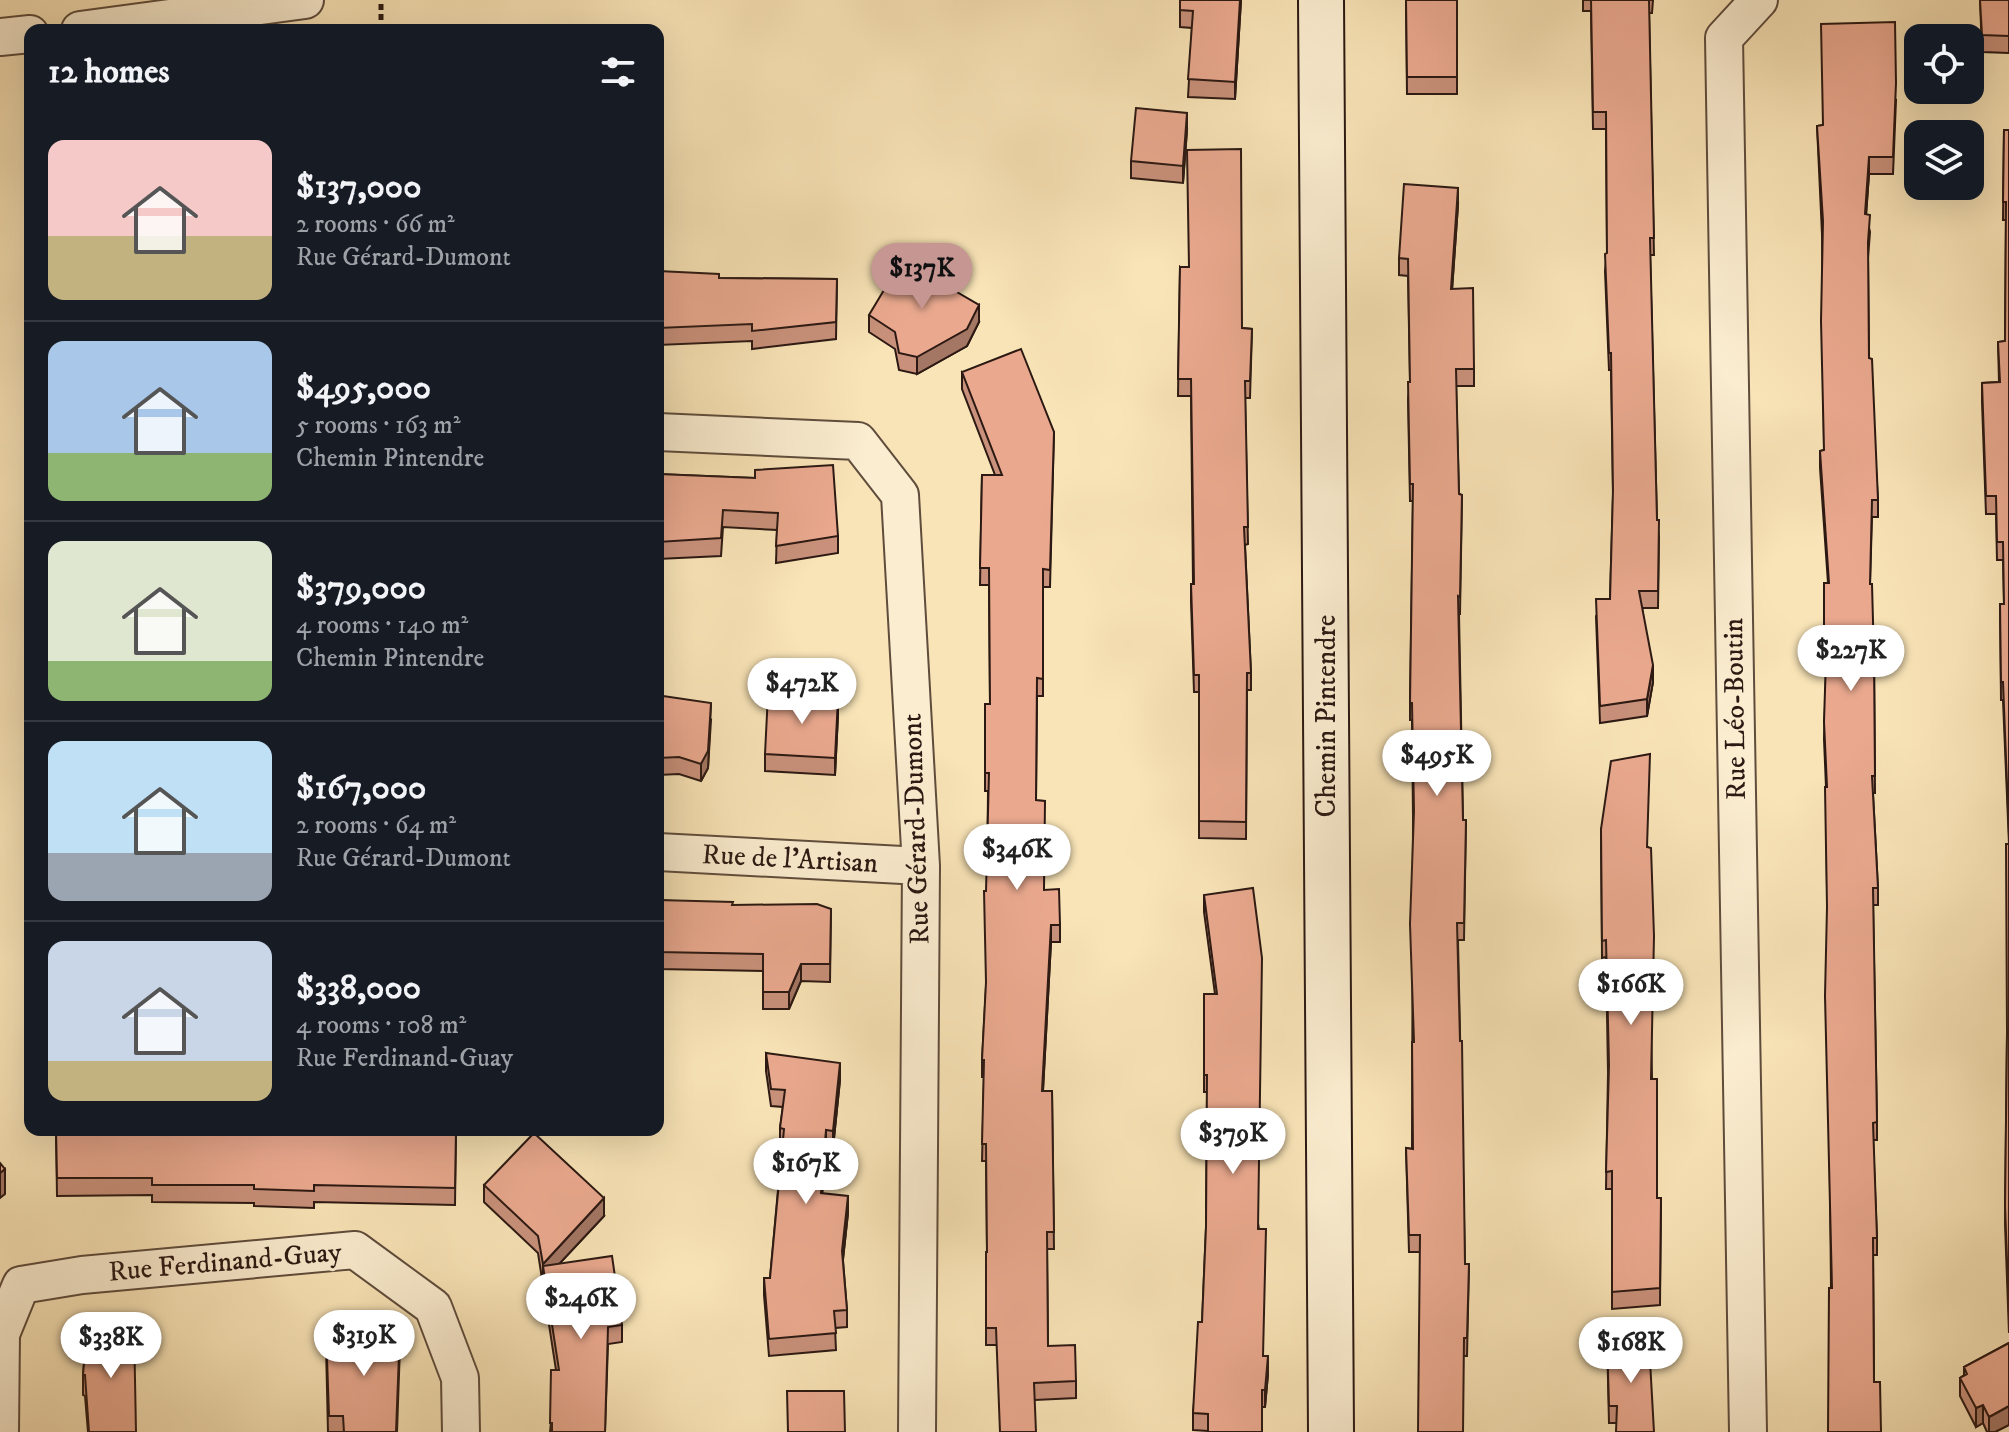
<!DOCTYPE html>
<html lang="en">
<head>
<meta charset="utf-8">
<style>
	:root { --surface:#171b24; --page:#20242c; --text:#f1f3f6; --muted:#9ea1a6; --line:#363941; --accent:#c59692 }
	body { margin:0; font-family:"IM FELL DW Pica",serif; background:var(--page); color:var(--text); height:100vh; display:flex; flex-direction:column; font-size:30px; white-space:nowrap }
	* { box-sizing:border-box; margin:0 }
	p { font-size:26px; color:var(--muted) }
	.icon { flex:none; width:44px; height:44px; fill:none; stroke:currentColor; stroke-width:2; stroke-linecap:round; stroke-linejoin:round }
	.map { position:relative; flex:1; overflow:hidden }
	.side { position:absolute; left:24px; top:24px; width:640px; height:1112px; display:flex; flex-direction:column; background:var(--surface); border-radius:16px; box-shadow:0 8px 32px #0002 }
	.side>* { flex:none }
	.tools { position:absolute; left:1904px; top:24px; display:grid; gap:16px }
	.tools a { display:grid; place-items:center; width:80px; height:80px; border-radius:16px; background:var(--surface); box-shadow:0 8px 32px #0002; font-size:40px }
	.price { position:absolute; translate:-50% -68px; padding:0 18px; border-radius:28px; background:#fff; color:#222; font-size:26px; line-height:52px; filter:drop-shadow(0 2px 4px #0008) }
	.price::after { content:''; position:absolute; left:50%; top:48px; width:24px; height:18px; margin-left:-12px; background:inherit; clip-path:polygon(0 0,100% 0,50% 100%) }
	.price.current { background:var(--accent); color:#111 }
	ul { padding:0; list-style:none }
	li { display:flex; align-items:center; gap:24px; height:200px; padding:0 24px }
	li+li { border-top:2px solid var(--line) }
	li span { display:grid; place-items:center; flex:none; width:224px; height:160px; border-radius:16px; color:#555 }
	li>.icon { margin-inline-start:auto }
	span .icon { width:96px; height:96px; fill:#fffc; stroke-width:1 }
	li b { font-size:34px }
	h2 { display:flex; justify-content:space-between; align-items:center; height:96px; padding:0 24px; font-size:34px }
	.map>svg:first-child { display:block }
</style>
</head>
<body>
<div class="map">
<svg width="2009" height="1432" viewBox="0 0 2009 1432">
	<rect width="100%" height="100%" fill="#f9e4b7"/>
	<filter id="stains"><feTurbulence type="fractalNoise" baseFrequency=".0025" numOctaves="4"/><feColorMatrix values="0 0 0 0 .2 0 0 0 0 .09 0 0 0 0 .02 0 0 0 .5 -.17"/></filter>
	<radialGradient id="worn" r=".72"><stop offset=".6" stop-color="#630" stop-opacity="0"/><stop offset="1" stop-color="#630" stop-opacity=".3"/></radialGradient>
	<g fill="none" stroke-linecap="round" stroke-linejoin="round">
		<g stroke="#5f4c3c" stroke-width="40">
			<path id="street" d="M80 30 305 0
				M0 37 30 34
				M658 432 858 441 900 495 921 866 917 1432
				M658 852 921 866
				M0 1432 1 1334 21 1285 82 1275 355 1250 433 1307 460 1378 461 1432
				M1748 1432 1724 38 1759 0"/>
		</g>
		<g stroke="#2c1913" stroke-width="48">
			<path id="secondary" d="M1321 0 1331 1432"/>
		</g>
		<path stroke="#2c1913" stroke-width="5" stroke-dasharray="6 4" stroke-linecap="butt" d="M381 30V0"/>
		<use href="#street" stroke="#fbedd0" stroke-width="36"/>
		<use href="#secondary" stroke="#fbedd0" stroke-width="44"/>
	</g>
	<path fill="#c9917b" stroke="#2c1913" stroke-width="2" d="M1180 0H1241L1235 99 1188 97 1192 28 1180 27Z
		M1406 0H1457V94H1407Z
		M1583 0H1653L1652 13H1649L1654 255H1650L1657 520 1659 537 1658 608H1642L1653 682 1647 716 1600 723 1596 616 1610 599 1613 495 1611 370H1609L1605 271 1607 253 1606 129H1593L1591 11H1583Z
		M1980 0H2009V53L1982 52Z
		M1896 100 1893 174H1869L1866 214 1870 232 1868 258 1869 358 1878 500V517H1872L1870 584 1874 658 1875 793H1873L1878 888V905H1873L1877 1122V1140H1873L1877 1238V1255H1873L1874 1382 1881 1432 1831 1288 1826 787 1824 739 1826 676H1824V583H1828L1820 468V451L1824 450 1822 234 1817 126 1823 125Z
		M1187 130 1183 183 1131 178V161Z
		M2004 130H2009V1333L2005 1224 2009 844 2003 700H2001L2000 604H2004L2003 560H1997L1996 514H1986L1982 402V383L1999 382 1998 342 2005 341 2006 220H2003Z
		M1458 205 1452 289 1474 369V386H1456L1459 494 1462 495 1460 614H1459L1463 820H1466L1464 940H1458L1465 1264H1469L1467 1356H1464L1420 1252H1409L1406 1148 1412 1149 1413 817 1412 720H1410V703L1413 501H1410L1408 399 1410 382 1408 276 1399 275V258Z
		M1180 267 1242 328 1252 329 1250 398H1245L1248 544 1245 545 1251 673V690H1247L1246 839 1199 838V692H1194L1191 601V584H1193L1191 396H1178Z
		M658 271 719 278 837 279 836 339 752 349V341L658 345Z
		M869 315 979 322 967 346 917 374 899 370 895 349 869 332Z
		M962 372 1054 432 1050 587H1043V696H1037L1036 800 1044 890 1060 925V942H1051L1043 1091H1052L1054 1249H1047L1048 1346 1076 1381V1398L1035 1400 996 1345H986V1252H987L986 1161H982L984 1077H982V1060L986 987 988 791H985V704H990L989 585H980L982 475H995L962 389Z
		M658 474 755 478 838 536V553L776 563 777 530 723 527 721 556 658 559Z
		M838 715 835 775 765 771V754Z
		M711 720 708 768 701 781 679 774 658 775V758Z
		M1601 829 1648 847 1652 1079 1657 1198H1661L1660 1305 1612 1309V1189H1606L1608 1073 1606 957 1602 958Z
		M1204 895 1259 1229 1263 1356 1268 1374 1265 1407H1262L1208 1431 1193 1430V1413L1202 1322 1206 1227 1207 1092H1204V994H1215L1204 912Z
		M658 900 732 905 831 909 830 982 801 981 789 1009H763V971L658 969Z
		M766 1053 840 1080 833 1148H826L822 1193 848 1213 843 1260 847 1310V1327L835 1328 836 1350 769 1356 764 1295V1278H770L782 1146H780V1128L783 1107 771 1106 766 1071Z
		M56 1130 125 1134H193L456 1130 455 1205 314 1202V1208L254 1206V1203L152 1202V1195L57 1196Z
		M484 1185 604 1216 560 1263 622 1325V1342L608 1344 605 1432H550L556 1370 538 1253 484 1202Z
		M87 1328 136 1432H88L85 1396 83 1395V1375Z
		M1607 1338 1654 1432 1616 1423H1609Z
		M2009 1343V1425L1995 1432H1987L1983 1423 1976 1427 1960 1396V1378L1964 1375V1367Z
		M326 1346H400L397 1432H328Z"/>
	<path fill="#a47664" stroke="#2c1913" stroke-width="2" d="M1240 0H1241L1235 99V82Z
		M1187 113V130L1183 183V166Z
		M1869 157V174L1865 231V214Z
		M1458 188V205L1451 306V289Z
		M979 305V322L967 346 917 374V357Z
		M1653 665V682L1647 716V699Z
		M838 698V715L835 775V758Z
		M711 703 708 768 701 781V764Z
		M1051 925V942L1042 1108V1091Z
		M801 964V981L789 1009V992Z
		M840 1063V1080L833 1148V1131Z
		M826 1130V1148L821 1210V1193Z
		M5 1169V1194L0 1198V1173Z
		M848 1196V1213L842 1268V1251Z
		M604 1198V1216L545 1279 543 1266V1281V1264Z
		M1268 1356V1374L1265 1407V1390Z
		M1983 1405V1423L1976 1427V1408Z
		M2009 1406V1425L1995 1432H1989V1417Z"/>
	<path fill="#eaa98f" stroke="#2c1913" stroke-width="2" d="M1180 0H1240L1235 82 1188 79 1193 11 1180 10Z
		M1406 0H1457V77H1407Z
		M1591 0H1649L1654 238H1650L1657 520H1659L1658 591H1639L1653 665 1647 699 1600 706 1596 599H1610L1613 490 1611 353H1609L1605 254 1607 253 1606 112H1593Z
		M1980 0H2009V36L1982 35Z
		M1895 22 1896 83 1893 157H1869L1865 214 1870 215 1868 242 1869 358 1872 359 1878 500H1872L1870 584H1872L1874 658 1875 776H1872L1878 888H1873L1877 1122 1873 1123 1877 1238H1873L1874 1382H1880L1881 1432H1828L1829 1288H1832L1825 996 1827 907 1825 787H1827L1824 722 1826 659H1824V583H1829L1820 451 1824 450 1821 321 1823 221 1817 126 1823 125 1821 24Z
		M1136 108 1187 113 1183 166 1131 161Z
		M2004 130H2009V835L2003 682H2001L2000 604H2004L2003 542H1997L1996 496H1986L1982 383 2000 382 1998 342 2005 341 2006 202H2003Z
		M1241 149 1242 328 1252 329 1250 381H1245L1248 527H1244L1251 673H1247L1246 822 1199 821V675H1194L1191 584H1194L1191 379H1178L1180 267H1189L1187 150Z
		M1404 184 1458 188 1451 289 1473 288 1474 369H1456L1459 494 1462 495 1460 597 1458 596 1463 820H1466L1464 923H1457L1460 1041H1462L1465 1264H1469L1467 1338H1464L1463 1432H1418L1420 1235H1409L1406 1148 1413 1149 1412 1042H1414L1410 924 1414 811 1412 703H1410L1413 484H1410L1408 382H1410L1408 259 1399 258Z
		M902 260 979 305 967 329 917 357 899 353 895 332 869 315Z
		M658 271 719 274V278L837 279 836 322 752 331V324L658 328Z
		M1021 349 1054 432 1050 570 1043 569V679L1037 678 1036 800 1045 801 1044 890 1059 889 1060 925H1051L1042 1091H1052L1054 1232H1047L1048 1346 1075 1345 1076 1381 1034 1383 1036 1432H1000L996 1328H986V1252H987L986 1144H982L984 1060H982L986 982 984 891H986L989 773H985V704H990L989 568H980L982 475H1002L962 372Z
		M833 465 838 536 776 546 778 513 723 510 721 538 658 542V474L755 478V470Z
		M768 694 838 698 835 758 765 754Z
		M663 696 711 703 708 751 701 764 679 757 658 758Z
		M1650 754 1647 847 1651 848 1654 936 1651 1079H1657V1198H1661L1660 1288 1612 1292V1171L1606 1172 1609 1065 1606 940 1602 941 1601 829 1611 761Z
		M2006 844H2009V1315L2005 1206 2007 1033Z
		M1253 888 1262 958 1258 1229H1266L1263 1356H1268L1265 1390H1262V1432H1208V1414L1193 1413 1198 1322H1202L1206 1227 1207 1075H1204V994H1217L1204 895Z
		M658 900 733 902 732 905 817 904 831 909 830 964H801L789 992H763V954L658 952Z
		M766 1053 840 1063 833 1131 826 1130 821 1193 848 1196 842 1251 847 1310 834 1311 836 1333 769 1339 764 1278H770L784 1129 780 1128 785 1090 771 1089Z
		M56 1130H125V1134H193V1130H456L455 1188 314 1185V1191L254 1189V1185H152V1178H57Z
		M534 1133 604 1198 543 1264 538 1236 484 1185Z
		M0 1163 5 1169 0 1173Z
		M612 1256 622 1325 608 1327 605 1432H552V1423H550L551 1370H559L543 1266Z
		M134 1327 136 1432H89L85 1375H83L87 1328Z
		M400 1328 396 1432H344L343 1416H329L326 1329Z
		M1607 1338 1649 1343 1654 1432H1616L1617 1406H1609Z
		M2009 1343V1406L1989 1417 1983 1405 1976 1408 1960 1378 1967 1374 1964 1367Z
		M787 1391H844L845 1432H788Z"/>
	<g text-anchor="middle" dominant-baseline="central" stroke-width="6" stroke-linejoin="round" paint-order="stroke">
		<g font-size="28" fill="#2c1913" stroke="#fbedd0">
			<text transform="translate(1735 709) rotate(-91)">Rue Léo-Boutin</text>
			<text transform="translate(1326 716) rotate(-90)">Chemin Pintendre</text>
			<text transform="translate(916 829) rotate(-92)">Rue Gérard-Dumont</text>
			<text transform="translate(790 859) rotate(3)">Rue de l'Artisan</text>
			<text transform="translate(225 1262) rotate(-5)">Rue Ferdinand-Guay</text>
		</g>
	</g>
	<rect width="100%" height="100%" filter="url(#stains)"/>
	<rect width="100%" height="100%" fill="url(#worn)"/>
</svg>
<div class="tools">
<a><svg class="icon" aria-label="locate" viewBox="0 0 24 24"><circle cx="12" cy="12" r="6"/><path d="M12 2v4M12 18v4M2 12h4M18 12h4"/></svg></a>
<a><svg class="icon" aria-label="layers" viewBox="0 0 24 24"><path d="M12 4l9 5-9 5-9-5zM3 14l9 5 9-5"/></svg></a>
</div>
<b class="price current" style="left:922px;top:311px">$137K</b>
<b class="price" style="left:1851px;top:693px">$227K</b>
<b class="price" style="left:802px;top:726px">$472K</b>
<b class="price" style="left:1437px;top:798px">$495K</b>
<b class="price" style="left:1017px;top:892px">$346K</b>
<b class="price" style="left:1631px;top:1027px">$166K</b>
<b class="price" style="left:1233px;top:1176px">$379K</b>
<b class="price" style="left:806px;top:1206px">$167K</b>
<b class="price" style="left:581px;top:1341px">$246K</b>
<b class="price" style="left:364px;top:1378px">$319K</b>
<b class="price" style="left:111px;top:1380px">$338K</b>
<b class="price" style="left:1631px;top:1385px">$168K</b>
<section class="side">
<h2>12 homes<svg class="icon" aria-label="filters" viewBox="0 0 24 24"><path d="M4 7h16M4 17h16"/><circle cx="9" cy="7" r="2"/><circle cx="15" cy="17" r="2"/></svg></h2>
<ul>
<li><span style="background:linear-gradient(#f6c9c9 60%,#c2b280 0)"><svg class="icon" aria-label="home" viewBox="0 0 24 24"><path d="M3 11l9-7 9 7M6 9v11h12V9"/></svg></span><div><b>$137,000</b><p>2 rooms · 66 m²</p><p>Rue Gérard-Dumont</p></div></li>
<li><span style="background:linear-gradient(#a9c7e8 70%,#8fb573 0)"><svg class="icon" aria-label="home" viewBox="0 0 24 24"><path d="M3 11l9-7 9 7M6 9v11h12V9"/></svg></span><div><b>$495,000</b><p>5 rooms · 163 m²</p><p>Chemin Pintendre</p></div></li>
<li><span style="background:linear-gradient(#dfe7d0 75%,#8fb573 0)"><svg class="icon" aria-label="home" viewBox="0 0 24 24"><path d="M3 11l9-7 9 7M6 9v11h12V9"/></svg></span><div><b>$379,000</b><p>4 rooms · 140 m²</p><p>Chemin Pintendre</p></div></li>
<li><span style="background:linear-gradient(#bfe0f5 70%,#9aa5b1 0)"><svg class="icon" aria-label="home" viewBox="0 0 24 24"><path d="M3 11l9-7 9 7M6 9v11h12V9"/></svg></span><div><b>$167,000</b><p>2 rooms · 64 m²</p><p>Rue Gérard-Dumont</p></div></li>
<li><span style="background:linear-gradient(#c9d6e8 75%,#c2b280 0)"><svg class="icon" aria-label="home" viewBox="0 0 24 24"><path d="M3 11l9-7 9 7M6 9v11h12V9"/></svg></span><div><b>$338,000</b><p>4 rooms · 108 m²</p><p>Rue Ferdinand-Guay</p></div></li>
</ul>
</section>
</div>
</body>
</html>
